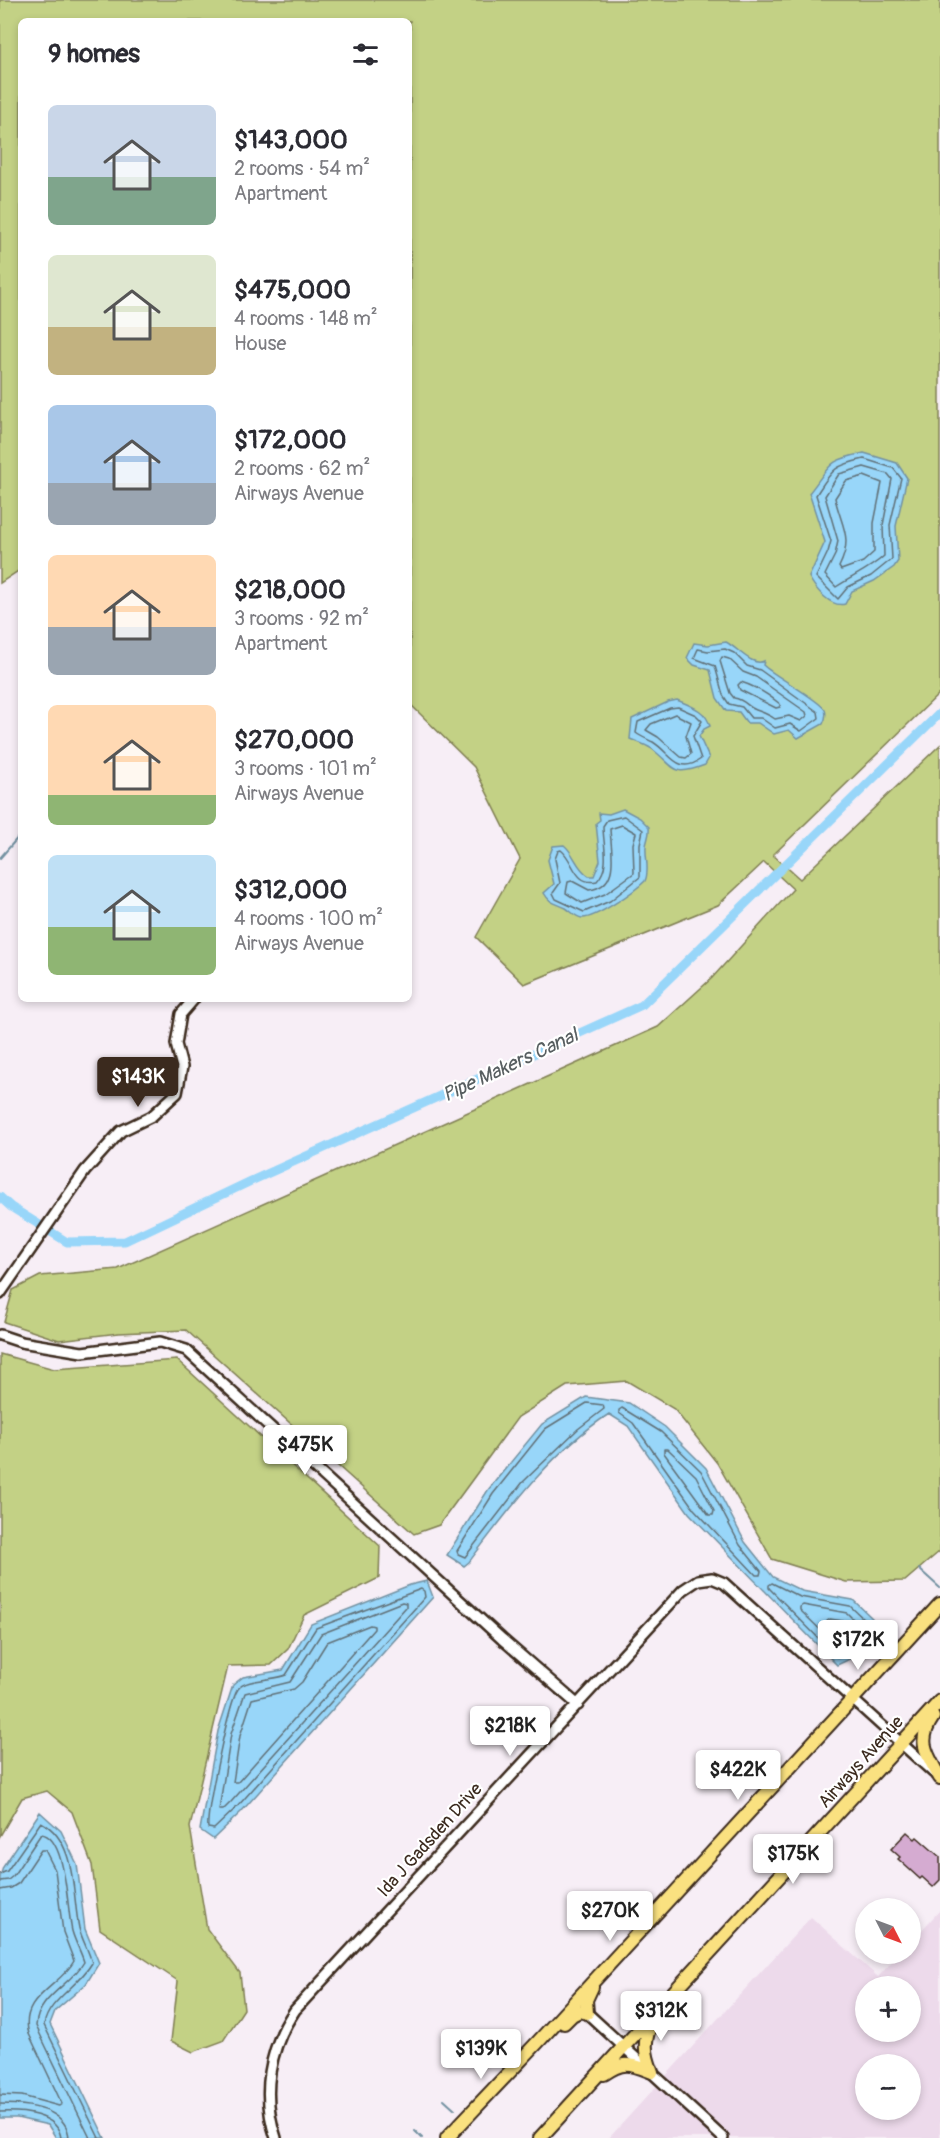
<!DOCTYPE html>
<html lang="en">
<head>
<meta charset="utf-8">
<style>
	:root { --surface:#fff; --page:#f2f2f3; --text:#2b2b33; --muted:#7c7c81; --accent:#3b2a1e }
	body { margin:0; font-family:Pangolin,sans-serif; background:var(--page); color:var(--text); height:100vh; display:flex; flex-direction:column; font-size:22px; white-space:nowrap }
	* { box-sizing:border-box; margin:0 }
	p { font-size:20px; color:var(--muted) }
	.icon { flex:none; width:33px; height:33px; fill:none; stroke:currentColor; stroke-width:2; stroke-linecap:round; stroke-linejoin:round }
	.map { position:relative; flex:1; overflow:hidden }
	.drawer { position:absolute; left:18px; top:18px; width:394px; height:984px; display:flex; flex-direction:column; background:var(--surface); border-radius:9px; box-shadow:0 3px 9px #0003 }
	.drawer>* { flex:none }
	.needle { width:39px; rotate:132deg }
	.tools { position:absolute; left:855px; top:1898px; display:grid; gap:12px }
	.tools a { display:grid; place-items:center; width:66px; height:66px; border-radius:50%; background:var(--surface); box-shadow:0 3px 9px #0003; font-size:30px }
	.price { position:absolute; translate:-50% -51px; padding:0 14px; border-radius:6px; background:#fff; color:#222; font-size:20px; line-height:39px; filter:drop-shadow(0 2px 3px #0008) }
	.price::after { content:''; position:absolute; left:50%; top:36px; width:18px; height:14px; margin-left:-9px; background:inherit; clip-path:polygon(0 0,100% 0,50% 100%) }
	.price.on { background:var(--accent); color:#fff }
	ul { padding:0; list-style:none }
	li { display:flex; align-items:center; gap:18px; height:150px; padding:0 30px }
	li span { display:grid; place-items:center; flex:none; width:168px; height:120px; border-radius:9px; color:#555 }
	li>.icon { margin-inline-start:auto }
	span .icon { width:72px; height:72px; fill:#fffc; stroke-width:1 }
	li b { font-size:26px }
	h2 { display:flex; justify-content:space-between; align-items:center; height:72px; padding:0 30px; font-size:26px }
	.map>svg:first-child { display:block }
</style>
</head>
<body>
<div class="map">
<svg width="940" height="2138" viewBox="0 0 940 2138">
	<rect width="100%" height="100%" fill="#f7eef6"/>
	<filter id="ink" filterUnits="userSpaceOnUse"><feTurbulence type="fractalNoise" baseFrequency=".0167" numOctaves="2"/><feDisplacementMap in="SourceGraphic" scale="12" xChannelSelector="R" yChannelSelector="G"/><feConvolveMatrix kernelMatrix="1 2 1 2 8 2 1 2 1" color-interpolation-filters="sRGB"/></filter>
	<g filter="url(#ink)">
		<path fill="#eddaeb" fill-rule="evenodd" d="M940 1910V2138H609L811 1917 878 1977 900 1953H910L911 1942ZM866 1986H910V2031H866ZM866 2064H910V2109H866Z"/>
		<path fill="#c3d185" stroke="#7f7e52" stroke-width="1.5" d="M0 0H940V693L773 855 800 879 940 745V1551L905 1581 846 1582 772 1559 717 1463 674 1409 627 1381 567 1386 518 1417 439 1525 414 1534 186 1330 119 1333 59 1340 4 1322 13 1290 40 1276 118 1269 658 1027 712 978 793 889 764 862 718 905 524 984 476 937 520 859 474 767 410 704V21H21V569L0 583Z
			M0 1354 54 1369 177 1360 380 1546 379 1578 304 1615 288 1649 271 1665 228 1666 190 1827 207 1929 240 1973 244 2009 223 2041 193 2052 171 2041 178 1981 100 1929 92 1865 72 1812 47 1791 22 1798 0 1836Z"/>
		<path fill="#98d6f9" stroke="#7391a1" stroke-width="1.5" d="M864 453 897 463 907 478 896 526 898 561 894 567 874 581 852 591 845 604C831 608 815 589 809 577L825 542 809 493C832 464 826 461 864 453Z
			M726 642C738 648 752 667 764 661L763 665C774 676 819 699 825 710 827 715 825 720 823 724L798 738 789 730 774 734 758 723H747L739 712 726 711 717 698 710 670 694 665 687 658 694 643 708 645Z
			M677 700C691 706 706 710 710 726L704 729 699 736 709 758 705 765C671 778 676 767 652 749 645 744 637 742 630 739L632 719 668 702Z
			M623 809 640 818 649 827C650 835 647 839 646 846 645 858 650 870 645 881 635 891 595 919 582 918 575 917 571 911 566 908 556 903 550 904 544 893L554 884 548 860 553 846 564 845C575 854 576 868 589 876H594L600 861 596 823 600 820 599 813 609 814Z
			M586 1397 629 1403 665 1427 706 1468 745 1542 773 1577 802 1591 853 1600 872 1618C872 1645 861 1655 837 1665L689 1513 628 1426 609 1414C551 1452 510 1508 469 1562L464 1566 447 1555 488 1490 542 1424Z
			M427 1581 433 1597 241 1812 213 1839 200 1830 218 1731 233 1685 243 1677 283 1670 311 1624 410 1585Z
			M40 1812 61 1831 77 1864 85 1929 99 1963 86 1984 55 2011 50 2024 105 2138H56L48 2125 17 2118H0V1877L3 1867Z"/>
		<g fill="none" stroke-linecap="round" stroke-linejoin="round">
			<path stroke="#606f76" stroke-width="1.5" d="M864 459 893 468 901 478 890 525 892 559 871 576 848 587 838 599 816 577 828 552 831 541 816 495C833 469 833 466 864 459Z
				M864 467 888 474 892 479 883 525 884 556C870 569 851 577 836 587L825 575 835 555 838 541 825 496 839 474Z
				M864 476 882 483 874 523V552L863 562 841 570 839 567C854 537 841 526 835 498L846 481Z
				M698 649 708 651 725 649 734 653 747 666 760 670 818 712 819 718 801 731 790 724 775 728 761 718H751L742 707 729 704 723 695 715 666 694 658Z
				M722 657 729 659 743 672 756 677 806 712 807 716 801 721 789 716 775 719C768 714 764 713 756 710 747 707 746 700 734 698L730 693 720 661Z
				M741 682C754 686 769 695 780 704V707L776 708 740 690 738 685Z
				M678 707 696 715 702 721 693 736 701 759C677 776 671 753 653 742 647 739 641 737 636 733L638 722 670 708Z
				M675 714 691 722 686 736 691 754 686 758 681 757 658 737 646 730 651 724Z
				M624 816 643 830 640 844V877L610 901 584 912 556 899 553 893 560 883 555 859 558 851 561 850C574 860 574 886 597 881 611 866 603 845 603 826L607 820Z
				M622 825 636 833 633 844 634 873 605 894 582 903 566 893 568 882 572 881 589 890C621 886 611 851 610 829Z
				M587 1403 603 1405 604 1409 578 1429 523 1482 465 1557 458 1554 457 1551 493 1494 545 1429Z
				M622 1408 661 1432 701 1471 740 1545 761 1571 760 1575H756L694 1509 633 1423 619 1413V1410Z
				M664 1449H668L696 1476 714 1511 713 1515H709L664 1453Z
				M772 1583 800 1597 850 1606 866 1621V1631L854 1651 837 1657 769 1588V1585Z
				M421 1589 424 1591 425 1597 237 1807 214 1829 208 1828C206 1812 229 1702 238 1689 245 1679 274 1680 286 1675L316 1628Z
				M402 1602 406 1603V1607L231 1802 223 1810H219L231 1734 245 1693 290 1682 321 1634Z
				M803 1605 847 1613 859 1625 849 1645 839 1648 800 1610V1607Z
				M830 1619 843 1621 848 1626 844 1636H840L827 1624V1621Z
				M370 1625 374 1626V1629L238 1782H233L240 1736 252 1699 294 1689 302 1682 327 1642Z
				M0 1874 7 1871 41 1822C77 1841 72 1894 79 1928 82 1940 89 1951 92 1963 78 1987 48 2000 44 2025L99 2138
				M0 1881 8 1880 13 1876 41 1834C67 1836 67 1912 72 1931 75 1942 81 1952 84 1962 71 1985 37 1997 36 2026L90 2138
				M0 1890 11 1888 19 1883 41 1850H45L55 1870 63 1932 74 1961C61 1986 18 1998 29 2034L62 2104 59 2106 22 2096 0 2095
				M0 2104C24 2104 67 2107 69 2138
				M0 2112C20 2111 58 2113 61 2138"/>
			<path stroke="#7391a1" stroke-width="2" d="M0 858 21 834
				M919 1569 940 1588
				M444 2099 455 2109
				M415 2131 422 2138"/>
			<path stroke="#98d6f9" stroke-width="9" d="M0 1197 11 1207 67 1242 125 1241 251 1181 642 1005 940 713"/>
		</g>
		<path fill="#d5abd1" stroke="#3b2a1e" stroke-width="1.5" d="M907 1832 915 1839 917 1837 940 1857V1880L933 1887 922 1877 920 1879 898 1859 900 1857 891 1849Z"/>
		<g fill="none" stroke-linecap="round" stroke-linejoin="round">
			<g stroke="#3b2a1e" stroke-width="14">
				<path id="minor" d="M0 1294 85 1171 121 1131 152 1116 177 1093 182 1067 176 1044 181 1014 194 999
					M0 1335 21 1342 82 1352 160 1342 186 1350 502 1639 578 1705
					M587 2013 723 2138
					M276 2138C261 2094 269 2048 295 2010L683 1590 698 1580 712 1578 724 1583 934 1773"/>
			</g>
			<g stroke="#3b2a1e" stroke-width="16">
				<path id="major" d="M933 1717C916 1742 927 1754 940 1778
					M564 2023 572 2015 580 2011 587 2013 586 2000 592 1987
					M652 2072C644 2052 643 2040 653 2020
					M604 2074C624 2060 631 2064 652 2072
					M447 2138 537 2043 940 1604
					M540 2138 940 1701"/>
			</g>
			<use href="#minor" stroke="#fff" stroke-width="9"/>
			<use href="#major" stroke="#fae180" stroke-width="12"/>
		</g>
	</g>
	<g text-anchor="middle" dominant-baseline="central" stroke-width="4.5" stroke-linejoin="round" paint-order="stroke">
		<g font-size="18" fill="#3b2a1e" stroke="#fff">
			<text transform="translate(861 1762) rotate(-48)">Airways Avenue</text>
			<text transform="translate(430 1840) rotate(-48)">Ida J Gadsden Drive</text>
		</g>
		<g font-size="20" font-style="italic" fill="#575e60" stroke="#fff">
			<text transform="translate(510 1065) rotate(-25)">Pipe Makers Canal</text>
		</g>
	</g>
</svg>
<div class="tools">
<a><svg class="needle" viewBox="-14 -14 28 28"><path d="M0-13l5 13h-10z" fill="#e53935"/><path d="M0 13l5-13h-10z" fill="#7c7c81"/></svg></a>
<a>+</a>
<a>−</a>
</div>
<b class="price on" style="left:138px;top:1108px">$143K</b>
<b class="price" style="left:305px;top:1476px">$475K</b>
<b class="price" style="left:858px;top:1671px">$172K</b>
<b class="price" style="left:510px;top:1757px">$218K</b>
<b class="price" style="left:738px;top:1801px">$422K</b>
<b class="price" style="left:793px;top:1885px">$175K</b>
<b class="price" style="left:610px;top:1942px">$270K</b>
<b class="price" style="left:661px;top:2042px">$312K</b>
<b class="price" style="left:481px;top:2080px">$139K</b>
<section class="drawer">
<h2>9 homes<svg class="icon" aria-label="filters" viewBox="0 0 24 24"><path d="M4 7h16M4 17h16"/><circle cx="9" cy="7" r="2"/><circle cx="15" cy="17" r="2"/></svg></h2>
<ul>
<li><span style="background:linear-gradient(#c9d6e8 60%,#7fa58c 0)"><svg class="icon" aria-label="home" viewBox="0 0 24 24"><path d="M3 11l9-7 9 7M6 9v11h12V9"/></svg></span><div><b>$143,000</b><p>2 rooms · 54 m²</p><p>Apartment</p></div></li>
<li><span style="background:linear-gradient(#dfe7d0 60%,#c2b280 0)"><svg class="icon" aria-label="home" viewBox="0 0 24 24"><path d="M3 11l9-7 9 7M6 9v11h12V9"/></svg></span><div><b>$475,000</b><p>4 rooms · 148 m²</p><p>House</p></div></li>
<li><span style="background:linear-gradient(#a9c7e8 65%,#9aa5b1 0)"><svg class="icon" aria-label="home" viewBox="0 0 24 24"><path d="M3 11l9-7 9 7M6 9v11h12V9"/></svg></span><div><b>$172,000</b><p>2 rooms · 62 m²</p><p>Airways Avenue</p></div></li>
<li><span style="background:linear-gradient(#ffd9b3 60%,#9aa5b1 0)"><svg class="icon" aria-label="home" viewBox="0 0 24 24"><path d="M3 11l9-7 9 7M6 9v11h12V9"/></svg></span><div><b>$218,000</b><p>3 rooms · 92 m²</p><p>Apartment</p></div></li>
<li><span style="background:linear-gradient(#ffd9b3 75%,#8fb573 0)"><svg class="icon" aria-label="home" viewBox="0 0 24 24"><path d="M3 11l9-7 9 7M6 9v11h12V9"/></svg></span><div><b>$270,000</b><p>3 rooms · 101 m²</p><p>Airways Avenue</p></div></li>
<li><span style="background:linear-gradient(#bfe0f5 60%,#8fb573 0)"><svg class="icon" aria-label="home" viewBox="0 0 24 24"><path d="M3 11l9-7 9 7M6 9v11h12V9"/></svg></span><div><b>$312,000</b><p>4 rooms · 100 m²</p><p>Airways Avenue</p></div></li>
</ul>
</section>
</div>
</body>
</html>
